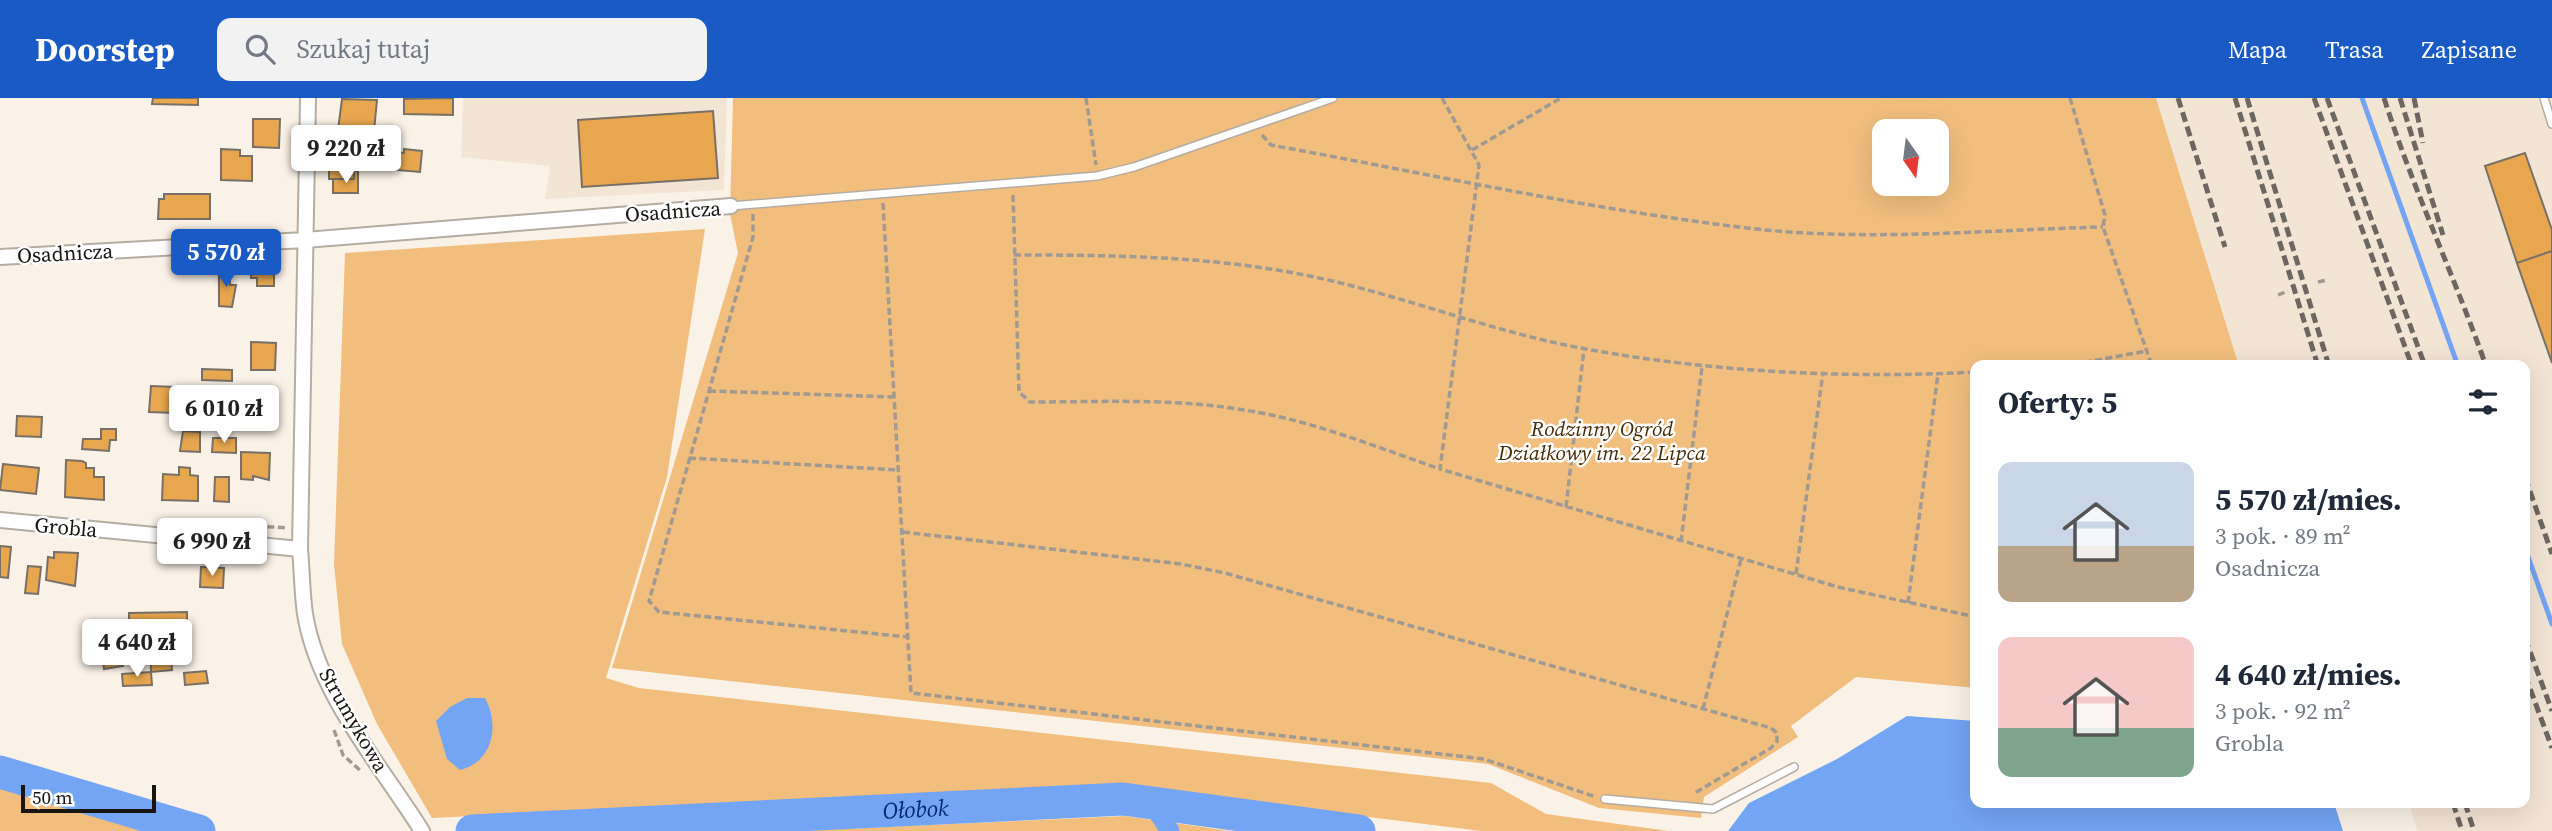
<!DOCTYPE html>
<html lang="pl">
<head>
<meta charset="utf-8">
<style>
	:root { --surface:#fff; --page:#f2f2f3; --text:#1f2937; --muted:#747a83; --accent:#195ac5 }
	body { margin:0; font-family:"Source Serif 4",serif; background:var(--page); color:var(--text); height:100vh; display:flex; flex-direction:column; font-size:26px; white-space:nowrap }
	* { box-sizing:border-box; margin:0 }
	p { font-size:23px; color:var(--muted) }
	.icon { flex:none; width:38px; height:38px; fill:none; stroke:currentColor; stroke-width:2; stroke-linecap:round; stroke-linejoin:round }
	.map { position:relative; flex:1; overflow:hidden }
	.sheet { position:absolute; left:1970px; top:262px; width:560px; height:448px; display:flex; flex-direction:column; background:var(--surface); border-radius:14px; box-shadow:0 7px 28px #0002 }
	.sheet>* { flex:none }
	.needle { width:46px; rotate:166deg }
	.controls { position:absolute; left:1872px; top:21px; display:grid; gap:14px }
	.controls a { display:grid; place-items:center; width:77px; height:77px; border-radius:14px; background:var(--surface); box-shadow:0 7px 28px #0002; font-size:35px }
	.scale { position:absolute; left:21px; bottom:18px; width:135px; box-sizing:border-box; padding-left:7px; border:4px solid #191612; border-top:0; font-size:19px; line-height:24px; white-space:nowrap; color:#191612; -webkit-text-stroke:5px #fff; paint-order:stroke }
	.price { position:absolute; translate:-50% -60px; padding:0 16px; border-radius:7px; background:#fff; color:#222; font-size:23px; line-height:46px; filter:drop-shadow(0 2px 4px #0008) }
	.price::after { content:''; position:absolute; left:50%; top:42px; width:21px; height:16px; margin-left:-10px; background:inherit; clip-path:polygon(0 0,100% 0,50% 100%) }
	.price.on { background:var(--accent); color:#fff }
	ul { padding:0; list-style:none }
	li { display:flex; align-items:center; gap:21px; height:175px; padding:0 28px }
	li span { display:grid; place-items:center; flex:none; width:196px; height:140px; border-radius:14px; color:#555 }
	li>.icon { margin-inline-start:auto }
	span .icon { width:84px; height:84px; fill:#fffc; stroke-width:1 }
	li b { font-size:30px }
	h2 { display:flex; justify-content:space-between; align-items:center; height:84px; padding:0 28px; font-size:30px }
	header { display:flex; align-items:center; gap:42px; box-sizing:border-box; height:98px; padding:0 35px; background:var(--accent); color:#fff }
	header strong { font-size:33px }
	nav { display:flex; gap:38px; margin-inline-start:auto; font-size:24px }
	.search { width:490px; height:63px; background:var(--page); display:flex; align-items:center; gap:18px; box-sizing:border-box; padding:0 24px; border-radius:14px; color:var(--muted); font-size:26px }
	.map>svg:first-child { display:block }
</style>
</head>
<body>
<header>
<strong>Doorstep</strong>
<div class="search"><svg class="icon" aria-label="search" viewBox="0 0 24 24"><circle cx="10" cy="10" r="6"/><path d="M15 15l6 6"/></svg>Szukaj tutaj</div>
<nav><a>Mapa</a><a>Trasa</a><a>Zapisane</a></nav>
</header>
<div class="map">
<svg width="2552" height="733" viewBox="0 0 2552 733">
	<rect width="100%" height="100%" fill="#fbf2e7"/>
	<path fill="#f3e5d4" d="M463 0H727L724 92 545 101 550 68 461 59Z
		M2156 0H2552V733H2417L2409 705H2525V268H2239Z"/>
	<path fill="#f1be7e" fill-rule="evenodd" d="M733 0H2156L2239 268H1976V590L1856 579 1791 628 1798 639 1704 699 1701 720 1599 710 1488 666 612 570 738 155 730 116ZM1885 33H1937V86H1885Z
		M705 131 667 379 606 580 639 590 1491 685 1546 716 1669 733H1481L1110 687 432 720 377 626 342 546 334 466 345 155Z
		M0 689 155 729 169 733H0Z
		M1125 718 1231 733H800Z"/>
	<path fill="#74a4f4" d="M467 600H485C500 627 493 664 460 672L447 661 436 623 450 609Z
		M1907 618 1976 623V705H2334L2343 733H1728L1749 705 1837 661Z"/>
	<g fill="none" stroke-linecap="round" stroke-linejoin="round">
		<path stroke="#74a4f4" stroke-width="5" d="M2362 0 2458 268
			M2525 450 2552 526"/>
		<path stroke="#74a4f4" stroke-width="19" d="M1151 704 1170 733"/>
		<g stroke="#74a4f4" stroke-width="33">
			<path d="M0 674 199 733"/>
			<path id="s1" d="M472 733 1123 701 1359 733"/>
		</g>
	</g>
	<path fill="#e8a74f" stroke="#787067" stroke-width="2" d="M153 0H198V7L152 6Z
		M453 0V17L404 16V1Z
		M342 1 377 2 374 33 338 32Z
		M713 13 718 80 582 89 578 22Z
		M253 21H280L279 50 253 49Z
		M221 51 240 52V58H252V83L221 82Z
		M404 51 422 53 420 74 375 70 377 52 404 55Z
		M2525 55 2552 132V153L2517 165 2485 68Z
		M329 59 353 60 354 81H329Z
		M354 73H358V95H333V81H354Z
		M164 96H210V121H158L159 101H164Z
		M2552 153V265L2517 165Z
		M251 163 274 164V188H257V180H251Z
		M219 171H230V187H236L232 209 219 208Z
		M251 244 276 245 275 272H251Z
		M202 271 232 272V283L202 282Z
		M151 288 176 289 175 315 149 314Z
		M17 318 42 319 41 339 16 338Z
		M101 331H116V342H110L109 353 82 351 83 341H101Z
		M183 333 200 334V354L180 353Z
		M213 340H236V355L212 354Z
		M241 354 270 355 269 382 253 378V382L241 381Z
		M66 362 82 363 86 365V370H94V379H104V402L65 399Z
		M3 366 39 370 36 396 0 392Z
		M179 369 190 370V377L198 378V403L162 402 163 376 179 377Z
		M215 379H229V404L214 403Z
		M0 448 11 449 8 480 0 479Z
		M54 454 78 455 75 488 46 482 48 459 54 460Z
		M28 468 41 469 38 496 25 495Z
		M201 469 224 470 223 490 200 489Z
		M187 514V528H178V538L129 539V515Z
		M118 540 123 568 104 571 100 543Z
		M161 540 162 560H171L172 572 151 574 150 541Z
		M206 573 208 585 185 587 184 575Z
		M151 574 152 587 123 588 122 576Z"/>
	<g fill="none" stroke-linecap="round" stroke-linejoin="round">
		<g stroke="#b5aca2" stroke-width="10">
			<path id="service" d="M2544 0 2552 26
				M731 108 1097 78 1134 69 1333 0
				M1605 701 1713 711 1794 669"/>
		</g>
		<g stroke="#b5aca2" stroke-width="18">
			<path id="minor" d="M308 0 300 451C302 472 302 495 305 516 318 596 380 666 422 733
				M0 159 305 142 731 108
				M0 422 300 451"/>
		</g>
		<path stroke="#a09a92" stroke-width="3.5" stroke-dasharray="7 3.5" stroke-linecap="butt" d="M1086 0 1096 67
			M1442 0 1479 67 1440 371 1838 489 1976 519
			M2070 0 2105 117 2103 129 2152 268
			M1262 37 1271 47C1429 76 1587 111 1747 130 1864 144 1985 132 2103 129
			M1472 52 1561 0
			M1013 97 1019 294 1030 304C1101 304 1174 300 1244 312 1311 322 1376 349 1440 371
			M883 105 911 595 1484 661 1596 699
			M753 116V139L649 503 659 514 908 539
			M1014 157C1108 157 1202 158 1294 175 1393 193 1486 233 1586 251 1713 274 1847 281 1976 274
			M2318 184 2327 182
			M2278 197 2288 193
			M2064 268 2147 253
			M709 293 895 299
			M689 360 899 372
			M1566 409 1584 251
			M215 425 287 430
			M903 434 1181 466 1225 475 1771 630 1777 635V643L1771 650 1693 696
			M1681 444 1702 269
			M1796 476 1823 274
			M1908 505 1938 276
			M1703 611 1741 461
			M334 632 343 657 362 674"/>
		<use href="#service" stroke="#fff" stroke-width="7"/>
		<use href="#minor" stroke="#fff" stroke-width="14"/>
		<path stroke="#6c6760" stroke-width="5" stroke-dasharray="10 5" stroke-linecap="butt" d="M2178 0 2225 149
			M2235 0 2318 268
			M2247 0 2329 268
			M2314 0 2412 268
			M2327 0 2425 268
			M2384 0C2413 91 2454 177 2486 268
			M2400 0 2443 137
			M2414 0 2423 45
			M2525 379 2552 456
			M2525 540 2552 613
			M2525 577 2552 650
			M2453 705 2462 733
			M2465 705 2474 733"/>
	</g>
	<g text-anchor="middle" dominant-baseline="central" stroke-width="5" stroke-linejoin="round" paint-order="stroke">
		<g font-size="21" fill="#191612" stroke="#fff">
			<text transform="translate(673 113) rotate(-4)">Osadnicza</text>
			<text transform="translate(65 155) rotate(-3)">Osadnicza</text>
			<text transform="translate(66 429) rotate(5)">Grobla</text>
			<text transform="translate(354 622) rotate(60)">Strumykowa</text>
		</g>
		<g font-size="21" font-style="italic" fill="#452b04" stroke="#fff">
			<text x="1602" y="330">Rodzinny Ogród<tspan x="1602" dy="24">Działkowy im. 22 Lipca</tspan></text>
		</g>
		<g font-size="23" font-style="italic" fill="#00296d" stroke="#fff">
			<text stroke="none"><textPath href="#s1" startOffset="444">Ołobok</textPath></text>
		</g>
	</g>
</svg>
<div class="controls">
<a><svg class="needle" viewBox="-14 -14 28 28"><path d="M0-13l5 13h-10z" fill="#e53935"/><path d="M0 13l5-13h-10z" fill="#747a83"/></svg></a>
</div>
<div class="scale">50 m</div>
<b class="price" style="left:346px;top:87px">9 220 zł</b>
<b class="price on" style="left:226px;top:191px">5 570 zł</b>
<b class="price" style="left:224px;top:347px">6 010 zł</b>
<b class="price" style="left:212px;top:480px">6 990 zł</b>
<b class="price" style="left:137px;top:581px">4 640 zł</b>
<section class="sheet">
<h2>Oferty: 5<svg class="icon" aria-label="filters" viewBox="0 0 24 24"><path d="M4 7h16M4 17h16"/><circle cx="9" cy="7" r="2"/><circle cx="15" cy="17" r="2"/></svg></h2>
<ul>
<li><span style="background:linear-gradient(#c9d6e8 60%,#b9a48a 0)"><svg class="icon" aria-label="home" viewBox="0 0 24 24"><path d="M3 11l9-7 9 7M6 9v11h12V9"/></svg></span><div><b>5 570 zł/mies.</b><p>3 pok. · 89 m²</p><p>Osadnicza</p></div></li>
<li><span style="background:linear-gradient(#f6c9c9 65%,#7fa58c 0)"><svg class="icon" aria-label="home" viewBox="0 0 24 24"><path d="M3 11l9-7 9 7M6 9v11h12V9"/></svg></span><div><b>4 640 zł/mies.</b><p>3 pok. · 92 m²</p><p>Grobla</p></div></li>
</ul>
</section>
</div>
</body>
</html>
